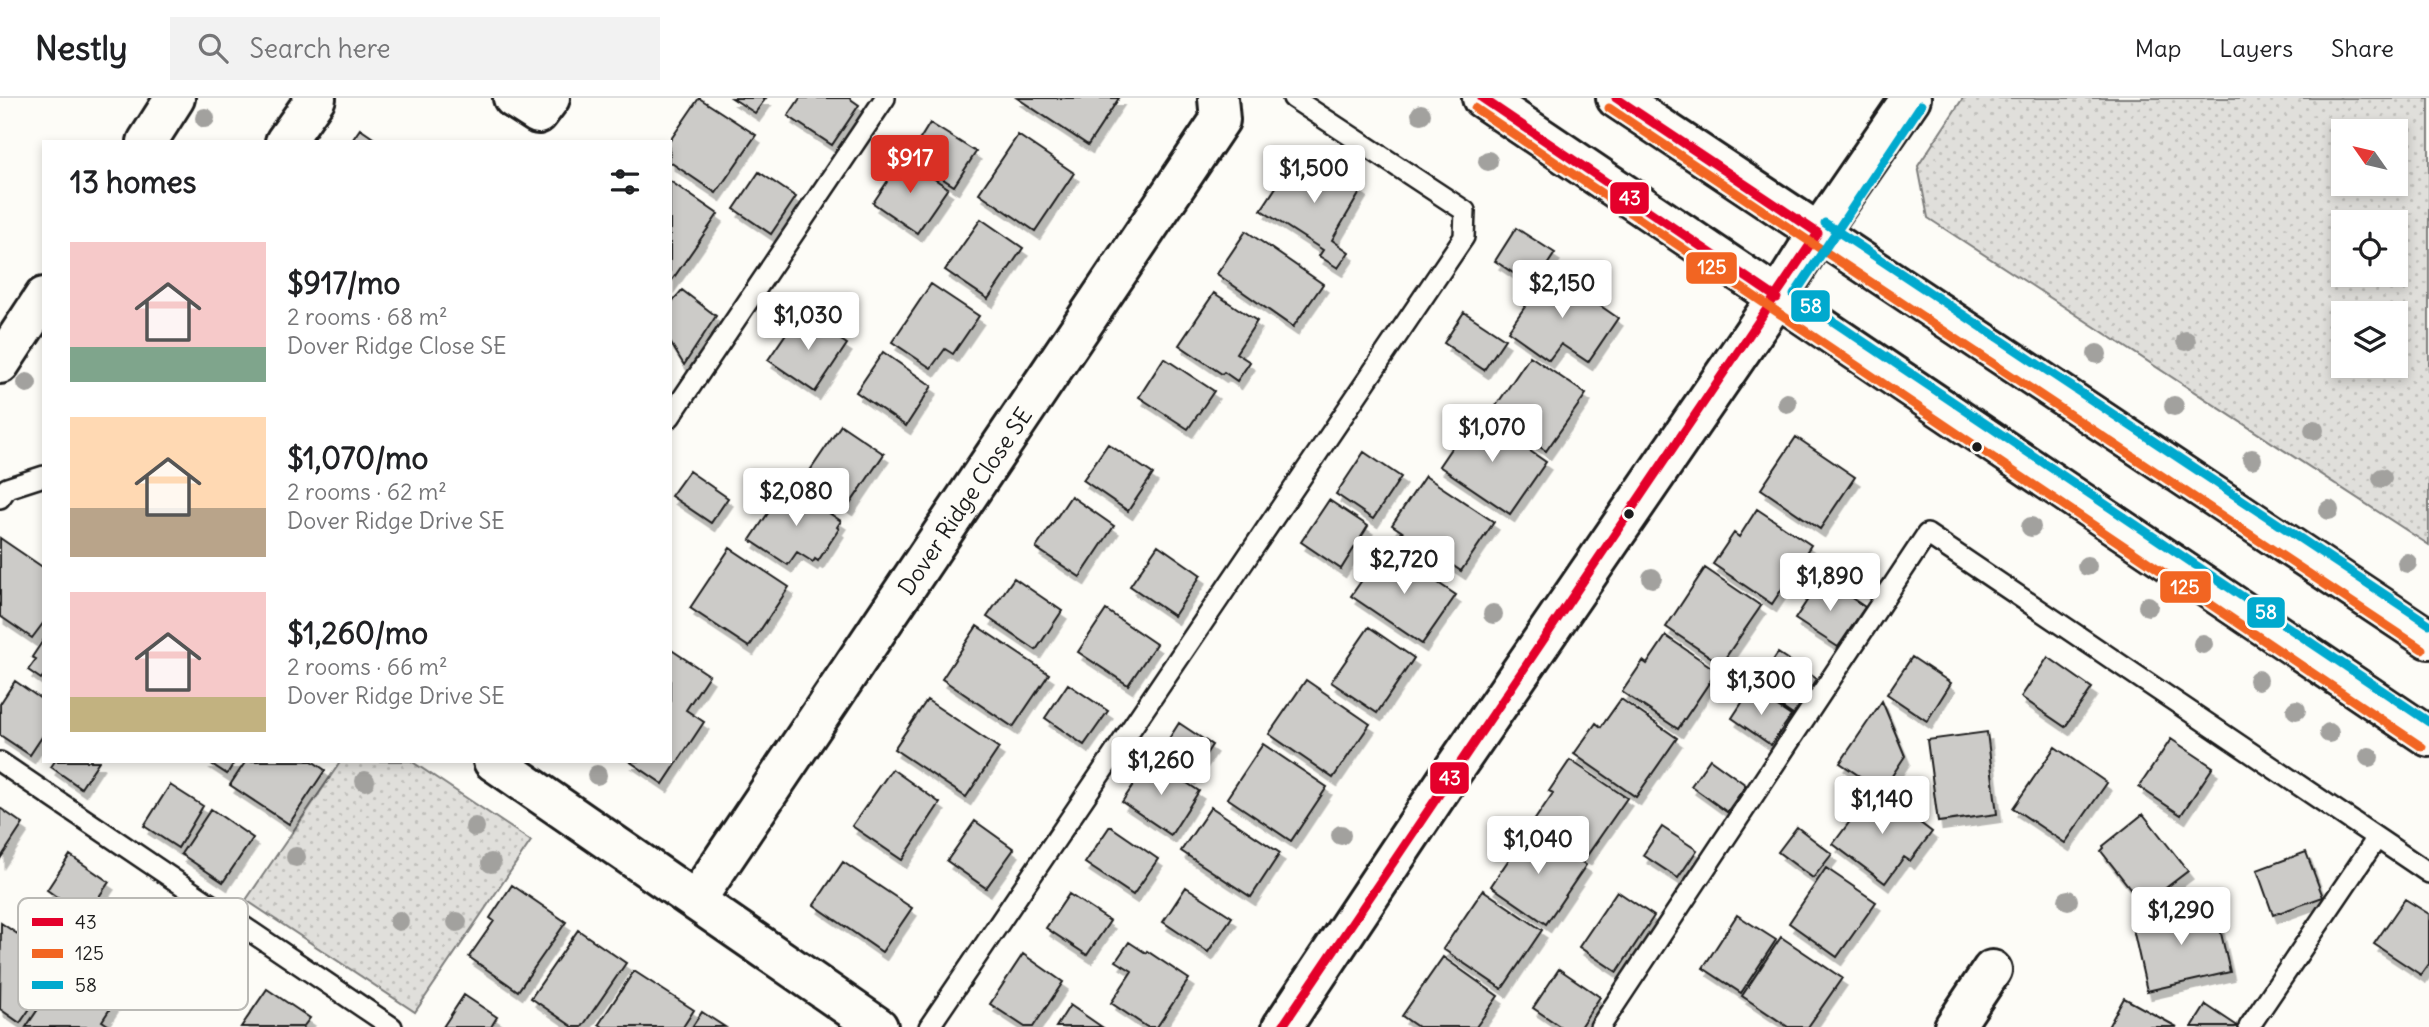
<!DOCTYPE html>
<html lang="en">
<head>
<meta charset="utf-8">
<style>
	:root { --surface:#fff; --page:#f2f2f2; --text:#202124; --muted:#757577; --line:#e0e0e0; --accent:#d93025 }
	body { margin:0; font-family:Delius,sans-serif; background:var(--page); color:var(--text); height:100vh; display:flex; flex-direction:column; font-size:26px; white-space:nowrap }
	* { box-sizing:border-box; margin:0 }
	p { font-size:23px; color:var(--muted) }
	.icon { flex:none; width:38px; height:38px; fill:none; stroke:currentColor; stroke-width:2; stroke-linecap:round; stroke-linejoin:round }
	.map { position:relative; flex:1; overflow:hidden }
	.drawer { position:absolute; left:42px; top:42px; width:630px; height:623px; display:flex; flex-direction:column; background:var(--surface); border-radius:0px; box-shadow:0 4px 10px #0003 }
	.drawer>* { flex:none }
	.needle { width:46px; rotate:304deg }
	.tools { position:absolute; left:2331px; top:21px; display:grid; gap:14px }
	.tools a { display:grid; place-items:center; width:77px; height:77px; border-radius:0px; background:var(--surface); box-shadow:0 4px 10px #0003; font-size:35px }
	.price { position:absolute; translate:-50% -60px; padding:0 16px; border-radius:7px; background:#fff; color:#222; font-size:23px; line-height:46px; filter:drop-shadow(0 2px 4px #0008) }
	.price::after { content:''; position:absolute; left:50%; top:42px; width:21px; height:16px; margin-left:-10px; background:inherit; clip-path:polygon(0 0,100% 0,50% 100%) }
	.price.on { background:var(--accent); color:#fff }
	ul { padding:0; list-style:none }
	li { display:flex; align-items:center; gap:21px; height:175px; padding:0 28px }
	li span { display:grid; place-items:center; flex:none; width:196px; height:140px; border-radius:0px; color:#555 }
	li>.icon { margin-inline-start:auto }
	span .icon { width:84px; height:84px; fill:#fffc; stroke-width:1 }
	li b { font-size:30px }
	h2 { display:flex; justify-content:space-between; align-items:center; height:84px; padding:0 28px; font-size:30px }
	header { display:flex; align-items:center; gap:42px; box-sizing:border-box; height:98px; padding:0 35px; background:var(--surface); border-bottom:2px solid var(--line) }
	header strong { font-size:33px }
	nav { display:flex; gap:38px; margin-inline-start:auto; font-size:24px }
	.search { width:490px; height:63px; background:var(--page); display:flex; align-items:center; gap:18px; box-sizing:border-box; padding:0 24px; border-radius:0px; color:var(--muted); font-size:26px }
	.map>svg:first-child { display:block }
</style>
</head>
<body>
<header>
<strong>Nestly</strong>
<div class="search"><svg class="icon" aria-label="search" viewBox="0 0 24 24"><circle cx="10" cy="10" r="6"/><path d="M15 15l6 6"/></svg>Search here</div>
<nav><a>Map</a><a>Layers</a><a>Share</a></nav>
</header>
<div class="map">
<svg width="2429" height="929" viewBox="0 0 2429 929">
	<defs>
		<pattern id="park-dots" width="8" height="8" patternUnits="userSpaceOnUse" patternTransform="scale(1.75)"><rect width="8" height="8" fill="#e0dfdb"/><path d="M2 2h.1M6 6h.1" fill="none" stroke="#c0bfbb" stroke-width="1.8" stroke-linecap="round"/></pattern>
		<filter id="shadow"><feDropShadow dx="4.5" dy="8" stdDeviation="0" flood-color="#0004"/></filter>
	</defs>
	<rect width="100%" height="100%" fill="#fdfcf7"/>
	<filter id="ink" filterUnits="userSpaceOnUse"><feTurbulence type="fractalNoise" baseFrequency=".0143" numOctaves="2"/><feDisplacementMap in="SourceGraphic" scale="14" xChannelSelector="R" yChannelSelector="G"/><feConvolveMatrix kernelMatrix="1 2 1 2 8 2 1 2 1" color-interpolation-filters="sRGB"/></filter>
	<g filter="url(#ink)">
		<path fill="url(#park-dots)" stroke="#7e7e7c" stroke-width="2" fill-rule="evenodd" d="M1963 0H2429V447L1928 120 1918 68ZM2343 33H2396V86H2343ZM2343 124H2396V177H2343ZM2343 215H2396V268H2343Z
			M341 663H411L531 743 415 914 246 802Z"/>
		<path fill="#cccbc8" stroke="#1c1c1c" stroke-width="2" filter="url(#shadow)" d="M699 0 756 37 716 95 670 64 669 44Z
			M732 0H766L755 15Z
			M800 0H849L859 7 832 47 788 18Z
			M1017 0H1119L1088 47Z
			M930 25 976 54 954 88 909 59Z
			M360 31 379 44H351Z
			M1018 37 1074 75 1035 133 979 95Z
			M1307 54 1362 91 1332 142 1349 154 1338 170 1319 158 1323 152 1261 112 1286 74 1291 78Z
			M903 60 948 90 917 135 873 105Z
			M759 74 796 99 771 136 734 111Z
			M670 83 718 116 670 185Z
			M981 121 1023 150 988 201 945 172Z
			M1516 130 1555 155 1533 188 1495 163Z
			M1246 133 1323 186 1293 229 1217 176Z
			M1550 173 1618 220 1588 264 1561 246 1549 262 1508 233Z
			M931 186 979 218 953 256 945 251 931 270 892 244Z
			M682 192 716 218 684 267 670 244V206Z
			M1214 195 1257 223 1236 255 1250 264 1237 283 1224 274 1222 276 1179 247Z
			M1464 214 1505 241 1484 272 1444 245Z
			M800 215 847 246 815 294 768 262Z
			M883 254 932 288 906 328 856 294Z
			M1530 258 1586 296 1546 353 1491 315Z
			M1164 260 1214 293 1188 331 1139 299Z
			M1475 315 1546 364 1510 416 1439 368Z
			M841 327 884 356 848 409 805 380Z
			M1796 339 1855 379 1820 431 1761 391Z
			M1108 346 1153 376 1128 413 1083 382Z
			M1364 354 1401 379 1373 421 1336 396Z
			M689 373 728 400 711 425 671 398Z
			M1425 378 1494 424 1461 473 1392 427Z
			M787 387 841 423 837 429 839 431 818 463 815 461 813 464 797 454 788 467 750 442Z
			M1071 398 1114 428 1080 479 1036 450Z
			M1329 402 1368 428 1341 471 1301 444Z
			M1757 411 1811 447 1772 506 1713 466 1734 435 1739 439Z
			M0 440 44 470V524L32 540 0 518Z
			M1158 447 1201 477 1174 518 1130 488Z
			M1385 449 1456 497 1422 546 1351 498Z
			M730 450 789 489 749 549 690 510Z
			M1705 470 1761 508 1721 566 1666 529Z
			M1014 480 1062 513 1036 552 987 519Z
			M1822 480 1865 509 1838 549 1795 521Z
			M1106 512 1156 546 1128 587 1078 554Z
			M977 528 1049 576 1013 629 942 581Z
			M1369 529 1414 560 1377 615 1331 584Z
			M1666 538 1717 573 1678 631 1622 594 1643 563 1647 566Z
			M44 541V577L41 581 28 572 36 561 32 559Z
			M670 551 709 577 686 612 704 624 663 686 629 663H670Z
			M1778 555 1817 581 1793 617 1754 591Z
			M1912 559 1951 585 1927 623 1887 596Z
			M2048 559 2092 590 2065 629 2021 599Z
			M1306 582 1370 626 1333 680 1269 636Z
			M15 583 44 603V636L30 657 0 637V606Z
			M1068 586 1108 613 1084 647 1045 620Z
			M1751 591 1791 618 1771 647 1732 620Z
			M1621 601 1677 640 1636 699 1574 656 1596 625 1601 629Z
			M927 602 999 650 966 699 894 651Z
			M1882 603 1905 658 1882 693 1840 665Z
			M1179 625 1212 647 1191 679 1158 658Z
			M1987 634 1997 716 1938 724 1927 642Z
			M2171 641 2213 669 2181 717 2139 689Z
			M1263 646 1327 689 1291 743 1227 700Z
			M2055 649 2107 685 2065 745 2013 710Z
			M1151 661 1199 693 1171 737 1122 704Z
			M1710 661 1746 687 1727 714 1691 688Z
			M1570 662 1627 700 1586 759 1534 723 1553 695 1549 693Z
			M55 663H99L81 690 51 669Z
			M207 663H235L227 676Z
			M246 663H312L325 672 289 726 230 687Z
			M892 671 940 705 902 762 852 728Z
			M170 687 203 708 178 750 144 728Z
			M1875 690 1932 734 1910 763 1904 759 1885 785 1833 746Z
			M1211 709 1280 755 1251 799 1181 753Z
			M0 710 23 726 0 761Z
			M211 711 253 740 223 784 181 756Z
			M2143 716 2188 773 2146 805 2143 801 2141 804 2101 753 2104 750 2103 748Z
			M975 723 1014 751 986 790 947 763Z
			M1110 728 1158 761 1133 797 1085 765Z
			M1662 729 1697 752 1678 780 1643 757Z
			M1797 729 1832 756 1813 780 1778 754Z
			M1530 730 1586 767 1546 826 1491 788Z
			M2306 754 2323 799 2273 817 2257 772Z
			M70 757 109 784 85 819 47 792Z
			M843 764 912 810 882 854 814 807Z
			M1826 770 1876 804 1837 859 1789 825Z
			M512 787 566 824 518 893 469 859 494 823 490 820Z
			M1186 789 1232 819 1208 854 1163 824Z
			M1483 792 1542 832 1502 891 1443 851Z
			M1617 793 1654 818 1617 874 1579 849Z
			M1069 796 1110 823 1087 857 1046 830Z
			M2405 801 2429 816V866L2421 877 2374 846Z
			M2214 805 2230 874 2147 893 2131 822 2147 818 2149 827 2168 823 2167 815Z
			M1737 817 1776 842 1741 895 1703 870Z
			M1 825 61 865 20 925 0 911Z
			M578 832 626 865 582 929H573L531 900Z
			M1781 839 1842 880 1808 929H1788L1742 898Z
			M1129 844 1146 855 1147 853 1189 881 1157 929H1147L1111 905 1132 873 1116 863Z
			M90 852 126 877 118 888 123 891 102 923 108 927 107 929H26L74 858 82 864Z
			M1023 856 1063 884 1033 929H1025L990 906Z
			M1443 859 1498 898 1476 929H1418L1402 918Z
			M1559 871 1600 899 1580 929H1561L1533 910Z
			M634 873 694 912 683 929H603L599 926Z
			M267 891 310 920 303 929H241Z
			M464 897 497 919 491 929H443Z
			M2124 900 2177 929H2108Z
			M1070 907 1102 929H1056Z
			M2206 907 2239 929H2192Z
			M702 914 725 929H692Z"/>
		<g fill="none" stroke-linecap="round" stroke-linejoin="round">
			<g stroke="#1c1c1c" stroke-width="24">
				<path id="lane" d="M670 319 885 0
					M0 400 7 390 44 378
					M0 664 392 929
					M929 929 1464 139 1465 113 1293 0
					M1600 929 1927 436 2429 775
					M2249 929 2377 740"/>
			</g>
			<g stroke="#1c1c1c" stroke-width="44">
				<g id="street">
					<path d="M513 0 538 16 550 0"/>
					<path d="M285 44 316 0"/>
					<path d="M1818 135 1911 0"/>
					<path d="M493 663 878 929"/>
					<path id="s1" d="M696 802 1220 22 1218 0"/>
					<path d="M1282 929 1452 674 1777 200"/>
					<path d="M1954 929 1992 872"/>
				</g>
			</g>
			<g stroke="#1c1c1c" stroke-width="44">
				<path id="secondary" d="M1482 0 2429 639
					M1616 0 2429 541
					M147 44 175 0
					M1777 200 1818 135
					M0 266 44 199"/>
			</g>
			<use href="#lane" stroke="#fdfcf7" stroke-width="19"/>
			<use href="#street" stroke="#fdfcf7" stroke-width="38"/>
			<use href="#secondary" stroke="#fdfcf7" stroke-width="38"/>
			<g stroke="#fdfcf7" stroke-width="14">
				<path id="bus-1" d="M1482 0 1777 200
					M1282 929C1459 663 1641 401 1818 135L1616 0"/>
			</g>
			<g stroke="#fdfcf7" stroke-width="14">
				<path id="bus-2" d="M1475 10 2422 649
					M1609 10 2422 551"/>
			</g>
			<g stroke="#fdfcf7" stroke-width="14">
				<path id="bus-3" d="M1921 7 1794 197 2429 624
					M1825 125 2429 526"/>
			</g>
			<use href="#bus-1" stroke="#e4002b" stroke-width="9"/>
			<use href="#bus-2" stroke="#f26522" stroke-width="9"/>
			<use href="#bus-3" stroke="#00a9ce" stroke-width="9"/>
		</g>
		<g fill="#a2a19e">
			<circle cx="1421" cy="16" r="10"/>
			<circle cx="205" cy="20" r="10"/>
			<circle cx="1488" cy="63" r="10"/>
			<circle cx="2186" cy="243" r="10"/>
			<circle cx="2097" cy="256" r="10"/>
			<circle cx="27" cy="285" r="10"/>
			<circle cx="1787" cy="305" r="10"/>
			<circle cx="2174" cy="308" r="10"/>
			<circle cx="2314" cy="332" r="10"/>
			<circle cx="2252" cy="361" r="10"/>
			<circle cx="2382" cy="380" r="10"/>
			<circle cx="2329" cy="412" r="10"/>
			<circle cx="2031" cy="429" r="10"/>
			<circle cx="2407" cy="465" r="10"/>
			<circle cx="2087" cy="468" r="10"/>
			<circle cx="1652" cy="480" r="10"/>
			<circle cx="2148" cy="508" r="10"/>
			<circle cx="1493" cy="516" r="10"/>
			<circle cx="2203" cy="546" r="10"/>
			<circle cx="2258" cy="582" r="10"/>
			<circle cx="2296" cy="612" r="10"/>
			<circle cx="2329" cy="635" r="10"/>
			<circle cx="2369" cy="659" r="10"/>
			<circle cx="597" cy="677" r="10"/>
			<circle cx="365" cy="683" r="10"/>
			<circle cx="475" cy="729" r="10"/>
			<circle cx="1341" cy="737" r="10"/>
			<circle cx="296" cy="759" r="10"/>
			<circle cx="491" cy="765" r="10"/>
			<circle cx="2068" cy="802" r="10"/>
			<circle cx="399" cy="823" r="10"/>
			<circle cx="457" cy="824" r="10"/>
		</g>
	</g>
	<g fill="#1c1c1c" stroke="#fdfcf7" stroke-width="2.5">
		<circle cx="1977" cy="349" r="6"/>
		<circle cx="1629" cy="416" r="6"/>
	</g>
	<g text-anchor="middle" dominant-baseline="central" stroke-width="7" stroke-linejoin="round" paint-order="stroke">
		<g font-size="23" fill="#1c1c1c" stroke="#fdfcf7">
			<text stroke="none"><textPath href="#s1" startOffset="481">Dover Ridge Close SE</textPath></text>
		</g>
	</g>
	<rect x="18" y="800" width="230" height="112" rx="10" fill="#fdfcf7" stroke="#bab9b5" stroke-width="2"/>
	<rect x="32" y="820" width="31" height="8" fill="#e4002b"/>
	<rect x="32" y="851" width="31" height="9" fill="#f26522"/>
	<rect x="32" y="883" width="31" height="8" fill="#00a9ce"/>
	<g font-size="19" fill="#1c1c1c">
		<text x="75" y="831">43</text>
		<text x="75" y="862">125</text>
		<text x="75" y="894">58</text>
	</g>
	<g stroke="#fdfcf7" stroke-width="2.5">
		<rect x="1609" y="83" width="41" height="34" rx="7" fill="#e4002b"/>
		<rect x="1685" y="153" width="53" height="34" rx="7" fill="#f26522"/>
		<rect x="1790" y="191" width="41" height="34" rx="7" fill="#00a9ce"/>
		<rect x="2159" y="472" width="53" height="34" rx="7" fill="#f26522"/>
		<rect x="2246" y="498" width="40" height="33" rx="7" fill="#00a9ce"/>
		<rect x="1429" y="663" width="41" height="34" rx="7" fill="#e4002b"/>
	</g>
	<g font-size="19" text-anchor="middle" font-weight="bold" fill="#fff">
		<text x="1630" y="107">43</text>
		<text x="1712" y="176">125</text>
		<text x="1811" y="215">58</text>
		<text x="2185" y="496">125</text>
		<text x="2266" y="521">58</text>
		<text x="1450" y="687">43</text>
	</g>
</svg>
<div class="tools">
<a><svg class="needle" viewBox="-14 -14 28 28"><path d="M0-13l5 13h-10z" fill="#e53935"/><path d="M0 13l5-13h-10z" fill="#757577"/></svg></a>
<a><svg class="icon" aria-label="locate" viewBox="0 0 24 24"><circle cx="12" cy="12" r="6"/><path d="M12 2v4M12 18v4M2 12h4M18 12h4"/></svg></a>
<a><svg class="icon" aria-label="layers" viewBox="0 0 24 24"><path d="M12 4l9 5-9 5-9-5zM3 14l9 5 9-5"/></svg></a>
</div>
<b class="price on" style="left:910px;top:97px">$917</b>
<b class="price" style="left:1314px;top:107px">$1,500</b>
<b class="price" style="left:1562px;top:222px">$2,150</b>
<b class="price" style="left:808px;top:254px">$1,030</b>
<b class="price" style="left:1492px;top:366px">$1,070</b>
<b class="price" style="left:796px;top:430px">$2,080</b>
<b class="price" style="left:1404px;top:498px">$2,720</b>
<b class="price" style="left:1830px;top:515px">$1,890</b>
<b class="price" style="left:1761px;top:619px">$1,300</b>
<b class="price" style="left:1161px;top:699px">$1,260</b>
<b class="price" style="left:1882px;top:738px">$1,140</b>
<b class="price" style="left:1538px;top:778px">$1,040</b>
<b class="price" style="left:2181px;top:849px">$1,290</b>
<section class="drawer">
<h2>13 homes<svg class="icon" aria-label="filters" viewBox="0 0 24 24"><path d="M4 7h16M4 17h16"/><circle cx="9" cy="7" r="2"/><circle cx="15" cy="17" r="2"/></svg></h2>
<ul>
<li><span style="background:linear-gradient(#f6c9c9 75%,#7fa58c 0)"><svg class="icon" aria-label="home" viewBox="0 0 24 24"><path d="M3 11l9-7 9 7M6 9v11h12V9"/></svg></span><div><b>$917/mo</b><p>2 rooms · 68 m²</p><p>Dover Ridge Close SE</p></div></li>
<li><span style="background:linear-gradient(#ffd9b3 65%,#b9a48a 0)"><svg class="icon" aria-label="home" viewBox="0 0 24 24"><path d="M3 11l9-7 9 7M6 9v11h12V9"/></svg></span><div><b>$1,070/mo</b><p>2 rooms · 62 m²</p><p>Dover Ridge Drive SE</p></div></li>
<li><span style="background:linear-gradient(#f6c9c9 75%,#c2b280 0)"><svg class="icon" aria-label="home" viewBox="0 0 24 24"><path d="M3 11l9-7 9 7M6 9v11h12V9"/></svg></span><div><b>$1,260/mo</b><p>2 rooms · 66 m²</p><p>Dover Ridge Drive SE</p></div></li>
</ul>
</section>
</div>
</body>
</html>
